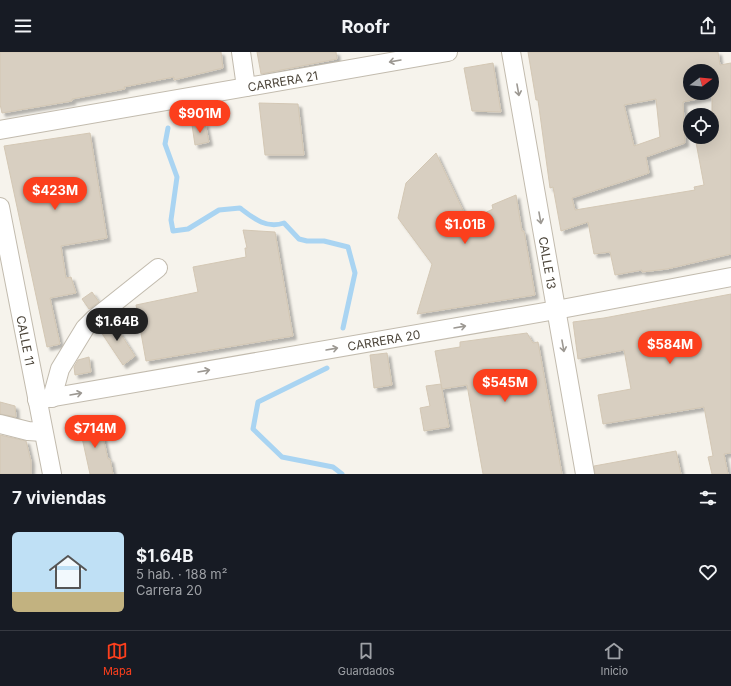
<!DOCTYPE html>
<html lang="es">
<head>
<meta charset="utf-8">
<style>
	:root { --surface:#171b24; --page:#242831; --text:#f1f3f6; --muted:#9ea1a6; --line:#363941; --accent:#fc3f1d }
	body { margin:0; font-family:Inter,sans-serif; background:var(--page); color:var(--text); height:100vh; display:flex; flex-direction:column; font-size:15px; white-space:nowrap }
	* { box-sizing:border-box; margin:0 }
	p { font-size:13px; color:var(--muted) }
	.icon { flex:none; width:22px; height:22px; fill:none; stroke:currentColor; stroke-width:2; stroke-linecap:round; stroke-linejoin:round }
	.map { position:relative; height:422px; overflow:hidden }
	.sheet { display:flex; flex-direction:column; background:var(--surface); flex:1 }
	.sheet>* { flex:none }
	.needle { width:26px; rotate:74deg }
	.tools { position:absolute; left:683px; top:12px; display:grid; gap:8px }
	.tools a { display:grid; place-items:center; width:36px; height:36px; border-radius:50%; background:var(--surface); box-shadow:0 4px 16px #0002; font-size:20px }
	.price { position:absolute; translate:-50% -34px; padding:0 9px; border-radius:14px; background:var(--accent); color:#fff; font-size:13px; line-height:26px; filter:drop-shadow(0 1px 2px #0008) }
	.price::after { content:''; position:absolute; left:50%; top:24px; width:12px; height:9px; margin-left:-6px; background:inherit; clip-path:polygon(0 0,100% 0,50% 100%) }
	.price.current { background:#222; color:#fff }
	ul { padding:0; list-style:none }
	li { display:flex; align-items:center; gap:12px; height:100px; padding:0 12px }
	li span { display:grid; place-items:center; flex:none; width:112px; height:80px; border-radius:6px; color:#555 }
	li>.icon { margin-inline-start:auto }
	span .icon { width:48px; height:48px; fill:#fffc; stroke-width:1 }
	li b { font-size:17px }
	h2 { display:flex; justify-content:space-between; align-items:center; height:48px; padding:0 12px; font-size:17px }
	header { display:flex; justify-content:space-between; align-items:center; height:52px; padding:0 12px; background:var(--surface); font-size:18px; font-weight:700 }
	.dock { display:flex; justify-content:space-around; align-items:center; height:56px; border-top:1px solid var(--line); background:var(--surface); font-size:11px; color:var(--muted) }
	.dock a { display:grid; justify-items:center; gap:2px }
	.dock .current { color:var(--accent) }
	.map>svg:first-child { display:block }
</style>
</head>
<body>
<header><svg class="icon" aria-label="menu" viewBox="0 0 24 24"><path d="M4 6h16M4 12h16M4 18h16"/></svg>Roofr<svg class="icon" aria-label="share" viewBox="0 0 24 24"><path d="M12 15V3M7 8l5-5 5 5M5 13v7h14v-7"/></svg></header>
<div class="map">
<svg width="731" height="422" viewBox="0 0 731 422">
	<defs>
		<filter id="shadow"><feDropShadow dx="3.5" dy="3.5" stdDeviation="1" flood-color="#0004"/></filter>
	</defs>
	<rect width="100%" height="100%" fill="#f6f3ec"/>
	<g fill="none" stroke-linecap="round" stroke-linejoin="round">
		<path stroke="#a9d4f2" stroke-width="5" d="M168 76 165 92 177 125 171 168 173 179 188 177 219 158 240 156C253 166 266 177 284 171L299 187 307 189H324L348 195 355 221 343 276
			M327 316 258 350 253 377 282 405 333 415 342 422"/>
	</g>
	<path fill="#d8cfc1" stroke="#d3c7b4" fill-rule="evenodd" filter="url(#shadow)" d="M0 0H221L223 16 174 28V25L124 35 125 37 72 47V49L2 61 0 52Z
		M257 0H336L337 7 261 22Z
		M528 0H718L720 13 731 11V202L667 217 642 220V218L615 223 610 200 594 202 588 170 561 179 553 135 550 136 538 48H536ZM690 19H712V41H690ZM712 44V85H695L704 133 694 135 695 138 575 158 572 146 649 121 646 105 685 91 683 50ZM656 47 660 85 634 94 624 53Z
		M493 11 501 60 472 59 464 16Z
		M259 51 298 52 304 103H265Z
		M205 71 209 90 195 93 192 73Z
		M90 81 107 186 61 194 66 226 71 225 76 241 50 246 60 292 47 295 4 94Z
		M436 101 468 169 493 157 492 153 516 143 522 179H524L535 243 417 262 432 212 398 166 406 131Z
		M243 178 275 180 293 284 146 309 136 253 198 240 193 215 246 205 245 196H247Z
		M92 240 99 250 89 257 82 247Z
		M731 242V401L724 402 728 422H712L708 405 713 404 704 355 603 372 598 343 631 337 624 298 578 307 573 270 604 266Z
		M111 267 135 304 123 313 99 277Z
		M527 281 533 291 538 290 562 422H483L467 333 442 337 435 299 460 295V290Z
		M387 301 392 333 374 336 370 303Z
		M89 305 91 320 75 323 74 315 78 308Z
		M441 332 449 375 424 379 420 356 430 354 426 334Z
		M0 350 15 354 16 365 0 362Z
		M99 368 108 407H110L113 422H90L79 372Z
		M0 383 26 389 31 409V422H0Z
		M676 399 681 422H595L594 414Z"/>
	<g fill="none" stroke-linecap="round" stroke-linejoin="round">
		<g stroke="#c2bbae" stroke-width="20">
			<g id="minor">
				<path d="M241 0 246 35"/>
				<path id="s1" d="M511 0 585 422"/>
				<path id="s2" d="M0 78 448 0"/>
				<path id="s3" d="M0 155 52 422"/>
				<path d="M52 346 60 317 85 276 94 267 158 216"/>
				<path id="s4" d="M37 348 556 258 731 225"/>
				<path d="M0 372 28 379 43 380"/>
			</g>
		</g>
		<use href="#minor" stroke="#fff" stroke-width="18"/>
	</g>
	<defs><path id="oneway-shaft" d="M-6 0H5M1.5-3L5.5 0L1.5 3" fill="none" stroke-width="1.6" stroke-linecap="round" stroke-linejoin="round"/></defs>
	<g stroke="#9c9892">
		<use href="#oneway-shaft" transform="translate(395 9) rotate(170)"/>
		<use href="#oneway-shaft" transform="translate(518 38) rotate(80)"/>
		<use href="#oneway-shaft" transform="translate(540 166) rotate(80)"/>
		<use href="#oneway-shaft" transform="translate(460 275) rotate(-10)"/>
		<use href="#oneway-shaft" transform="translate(563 294) rotate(80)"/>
		<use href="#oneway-shaft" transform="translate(332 297) rotate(-10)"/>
		<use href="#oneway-shaft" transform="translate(204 319) rotate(-10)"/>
		<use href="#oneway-shaft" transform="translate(76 342) rotate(-10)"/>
	</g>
	<g text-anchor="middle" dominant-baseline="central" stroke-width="3.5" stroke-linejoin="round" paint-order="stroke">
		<g font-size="12" fill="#4b4439" stroke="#fff">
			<text stroke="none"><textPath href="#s2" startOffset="287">CARRERA 21</textPath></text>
			<text stroke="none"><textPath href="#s1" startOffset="214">CALLE 13</textPath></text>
			<text stroke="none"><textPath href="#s4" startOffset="352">CARRERA 20</textPath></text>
			<text stroke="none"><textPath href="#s3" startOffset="136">CALLE 11</textPath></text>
		</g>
	</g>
</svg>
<div class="tools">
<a><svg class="needle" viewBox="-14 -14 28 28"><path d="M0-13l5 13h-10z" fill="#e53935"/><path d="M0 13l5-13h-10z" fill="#9ea1a6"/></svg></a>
<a><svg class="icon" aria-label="locate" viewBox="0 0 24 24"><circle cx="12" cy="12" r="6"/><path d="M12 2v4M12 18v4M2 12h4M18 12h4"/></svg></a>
</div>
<b class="price" style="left:200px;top:82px">$901M</b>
<b class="price" style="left:55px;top:159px">$423M</b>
<b class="price" style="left:465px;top:193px">$1.01B</b>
<b class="price current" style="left:117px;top:290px">$1.64B</b>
<b class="price" style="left:670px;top:313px">$584M</b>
<b class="price" style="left:505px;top:351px">$545M</b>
<b class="price" style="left:95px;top:397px">$714M</b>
</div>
<section class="sheet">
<h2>7 viviendas<svg class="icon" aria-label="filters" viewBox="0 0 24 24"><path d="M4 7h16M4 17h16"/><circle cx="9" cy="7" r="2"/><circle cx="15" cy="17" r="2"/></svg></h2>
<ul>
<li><span style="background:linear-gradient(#bfe0f5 75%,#c2b280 0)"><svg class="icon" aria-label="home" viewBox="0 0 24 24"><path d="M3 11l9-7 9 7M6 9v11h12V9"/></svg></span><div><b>$1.64B</b><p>5 hab. · 188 m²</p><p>Carrera 20</p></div><svg class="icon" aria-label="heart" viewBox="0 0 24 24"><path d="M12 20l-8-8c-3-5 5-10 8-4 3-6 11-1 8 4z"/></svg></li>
</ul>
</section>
<nav class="dock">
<a class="current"><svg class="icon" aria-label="map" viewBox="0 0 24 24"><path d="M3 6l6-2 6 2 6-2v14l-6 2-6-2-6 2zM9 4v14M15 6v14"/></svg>Mapa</a>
<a><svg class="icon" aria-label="saved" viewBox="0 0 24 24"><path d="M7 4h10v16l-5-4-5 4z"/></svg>Guardados</a>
<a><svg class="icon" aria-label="home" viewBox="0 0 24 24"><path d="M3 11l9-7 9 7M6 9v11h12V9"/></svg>Inicio</a>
</nav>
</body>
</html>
